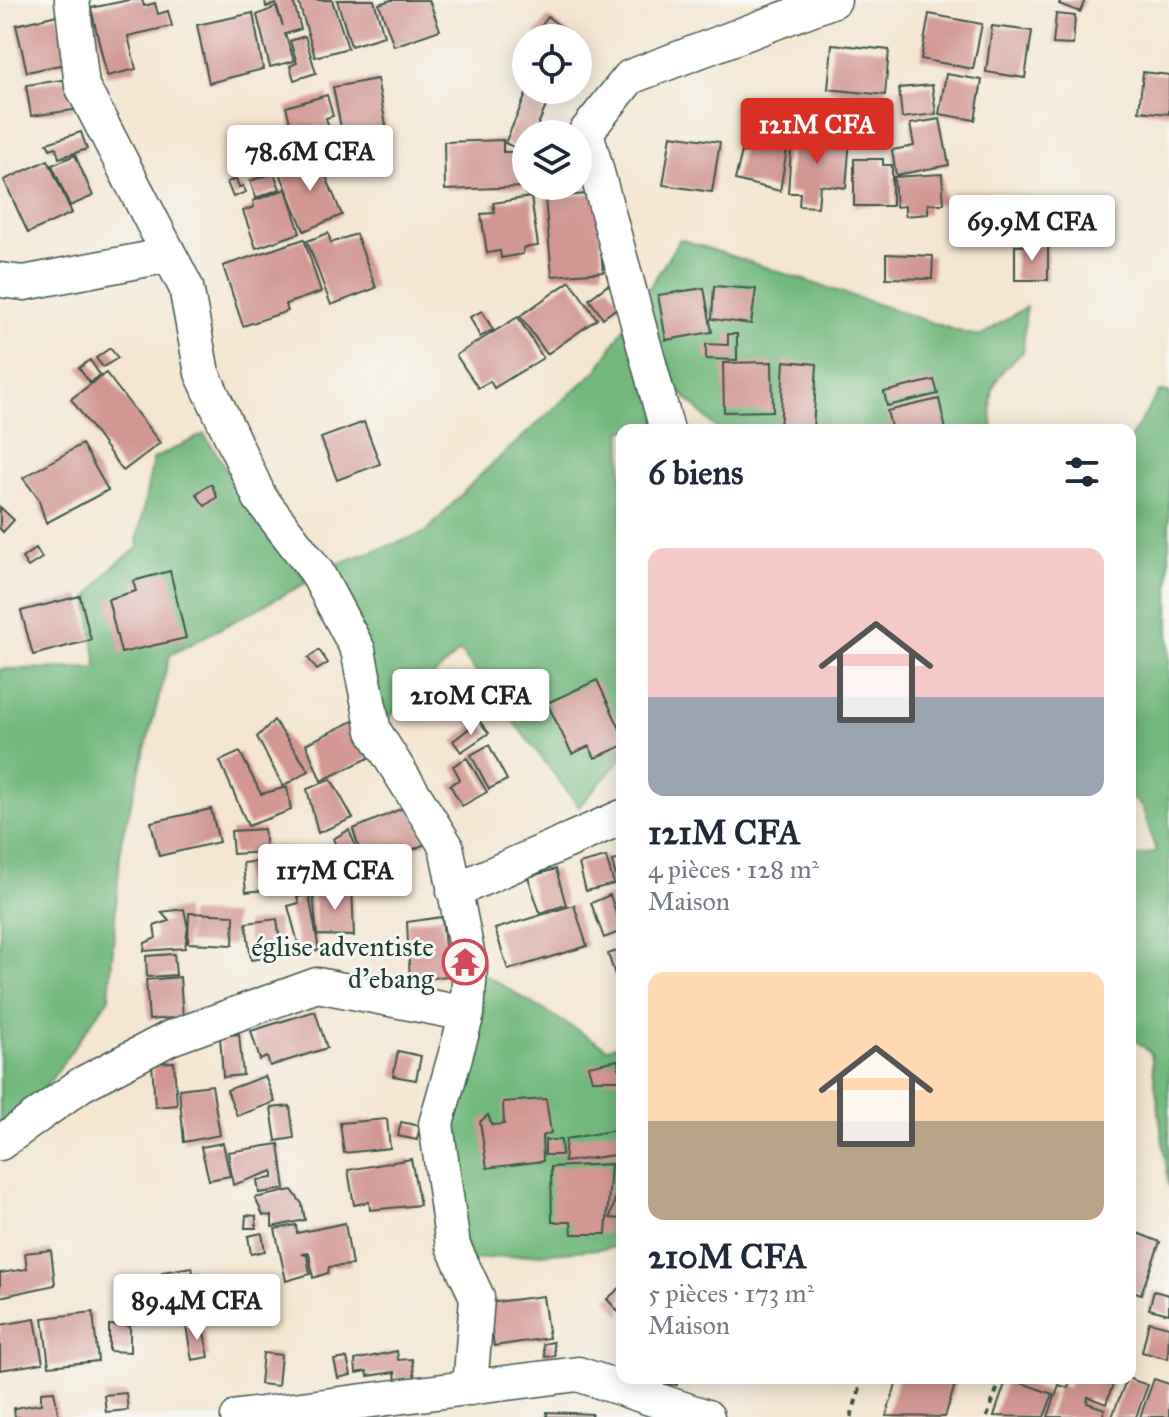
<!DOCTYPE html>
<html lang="fr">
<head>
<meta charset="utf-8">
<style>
	:root { --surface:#fff; --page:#f6f6f7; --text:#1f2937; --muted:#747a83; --accent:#d93025 }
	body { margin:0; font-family:"IM FELL Great Primer",serif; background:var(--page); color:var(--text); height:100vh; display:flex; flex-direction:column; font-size:30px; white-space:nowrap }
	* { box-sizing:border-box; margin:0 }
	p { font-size:26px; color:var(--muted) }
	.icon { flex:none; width:44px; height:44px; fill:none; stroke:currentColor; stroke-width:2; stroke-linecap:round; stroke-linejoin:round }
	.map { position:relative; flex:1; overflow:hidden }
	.details { position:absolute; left:616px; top:424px; width:520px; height:960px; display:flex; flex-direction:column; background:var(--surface); border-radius:16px; box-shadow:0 4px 20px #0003 }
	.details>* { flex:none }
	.controls { position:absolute; left:512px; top:24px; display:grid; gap:16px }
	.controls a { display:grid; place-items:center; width:80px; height:80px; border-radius:50%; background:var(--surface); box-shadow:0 4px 20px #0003; font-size:40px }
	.price { position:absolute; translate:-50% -68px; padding:0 18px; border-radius:8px; background:#fff; color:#222; font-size:26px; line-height:52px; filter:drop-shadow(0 2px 4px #0008) }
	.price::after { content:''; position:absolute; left:50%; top:48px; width:24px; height:18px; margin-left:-12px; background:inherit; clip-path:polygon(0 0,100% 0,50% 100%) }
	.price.active { background:var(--accent); color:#fff }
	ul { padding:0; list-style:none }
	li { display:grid; align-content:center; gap:16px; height:424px; padding:0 32px }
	li span { display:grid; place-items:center; height:248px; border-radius:16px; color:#555 }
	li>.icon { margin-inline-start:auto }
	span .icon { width:144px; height:144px; fill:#fffc; stroke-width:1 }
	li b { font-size:34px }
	h2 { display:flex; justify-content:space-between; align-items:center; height:96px; padding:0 32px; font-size:34px }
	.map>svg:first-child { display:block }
</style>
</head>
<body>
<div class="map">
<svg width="1169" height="1417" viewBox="0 0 1169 1417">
	<rect width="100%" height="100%" fill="#f6f6f2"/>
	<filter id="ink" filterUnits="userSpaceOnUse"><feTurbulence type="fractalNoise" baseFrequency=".0125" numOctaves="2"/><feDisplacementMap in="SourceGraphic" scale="16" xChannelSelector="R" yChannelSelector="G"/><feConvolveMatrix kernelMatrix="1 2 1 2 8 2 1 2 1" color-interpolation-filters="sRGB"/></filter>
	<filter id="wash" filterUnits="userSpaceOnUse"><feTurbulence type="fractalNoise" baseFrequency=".006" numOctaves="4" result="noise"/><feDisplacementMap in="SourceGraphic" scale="32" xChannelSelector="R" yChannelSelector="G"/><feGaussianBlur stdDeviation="1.8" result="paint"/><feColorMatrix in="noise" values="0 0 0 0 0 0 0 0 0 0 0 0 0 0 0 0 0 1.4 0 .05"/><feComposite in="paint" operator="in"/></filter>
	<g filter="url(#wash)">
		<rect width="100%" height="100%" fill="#f4e6d1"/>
		<path fill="#72b87d" stroke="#487a58" stroke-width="2" d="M680 239 964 333 980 336 1026 307 1023 352C991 377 988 392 993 430H718L657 368 665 430H622V758L579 807 460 651 374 731 316 571 425 533 477 478 598 369Z
			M1159 392H1169V1187L1151 1053 1130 1036V858L1156 852 1142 806 1130 797V439Z
			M204 434 265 528 308 582 170 655 121 841 109 998 18 1126 0 1138V669L97 668 88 598 111 568 139 547 137 542 153 459Z
			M477 970 607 1048 622 1044V1247L468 1260 451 1157Z"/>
		<g id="blocks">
			<path fill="#d29793" d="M129 0H142L144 6 155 3 158 14 168 11 172 26 128 36 136 69 107 76 91 8Z
				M265 0H293L301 29 285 34 294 61 270 67 257 15 276 7 283 26 276 4 266 7Z
				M298 0H332L348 48 315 57Z
				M337 0H374L384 36 351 46Z
				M391 0H429L440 30 394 46 379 4Z
				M1061 0H1085L1080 12 1059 4Z
				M253 13 263 69 209 83 197 25Z
				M929 14 982 24 973 69 921 59Z
				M1056 14 1075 16 1073 45 1053 44Z
				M57 15 69 63 27 72 16 25Z
				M548 17 576 38H532Z
				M992 26 1032 31 1025 78 986 72Z
				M305 36 316 73 294 80 290 66 297 63 290 41Z
				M832 44 889 50 885 95 828 89Z
				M1143 72 1169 75V114L1139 111Z
				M946 74 982 80 975 120 939 114Z
				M70 79 74 110 31 116 26 85Z
				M377 79 387 130 357 136 358 141 344 143 333 87Z
				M932 85 936 114 902 118 899 88Z
				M528 90H553L534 134H526V153L505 143Z
				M327 95 333 116 326 118 334 146 299 156 286 107Z
				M940 119 949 165 896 175 892 150 914 146 910 124Z
				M748 126 789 137 780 191 735 180Z
				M81 132 87 149 59 158 56 147 50 149 47 143Z
				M671 135 720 142 712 192 663 185Z
				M792 135 850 139 846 188 820 185 818 207 799 206 800 193H788Z
				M503 140V152H522L524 187 445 190 444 142Z
				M75 155 93 196 70 206 52 165Z
				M317 155 342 215 304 231 279 171Z
				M854 159H883V165H892V206H854Z
				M48 160 72 213 28 233 4 180Z
				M274 173 280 189 256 198 250 181Z
				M942 174 944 204H928V214L905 216V206L896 207 894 177Z
				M236 179 239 187 243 186 246 192 233 197 227 182Z
				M528 186H570V194L527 193Z
				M286 189 300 233 256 248 243 211 254 207 253 201Z
				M596 193 603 272 552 276 545 198Z
				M531 197 538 246 523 248V254L501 258 500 251 487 253 481 214 495 213 493 203Z
				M328 233 331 243 356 234 376 288 331 305 307 241Z
				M304 239 321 292 285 304 288 311 243 326 223 266Z
				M1048 245V280H1015V246Z
				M886 254 933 256 932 279 886 278Z
				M570 281 597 319 547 354 520 316Z
				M608 285 622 304 603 318 589 299Z
				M714 286 756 289 751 324 712 319Z
				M704 288 712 332 666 340 658 295Z
				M482 311 493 330 480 337 470 317Z
				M518 317 543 358 494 388 490 381 478 388 456 355Z
				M728 334H737V360L706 359V344L728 345Z
				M110 348 118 358 103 367 96 358Z
				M90 360 100 375 90 383 79 368Z
				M784 361 817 364 813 430H780Z
				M772 362 773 411 724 412 723 363Z
				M106 373 160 443 123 471 71 399Z
				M934 380 938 394 887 406 884 392Z
				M939 399 946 430H892L887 411Z
				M364 422 380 464 337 480 321 438Z
				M82 444 108 490 46 523 38 498 23 478Z
				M208 485H212L217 497 205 506 196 494Z
				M0 507 14 520 3 532 0 529Z
				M36 548 42 558 28 567 22 558Z
				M170 571 186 638 121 653 108 599 136 591 133 581Z
				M80 596 91 640 33 655 21 611Z
				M319 650 328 663 317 670 308 658Z
				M597 680 622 733V746L595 758 589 746 572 754 547 703Z
				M357 719 379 753 321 781 306 744Z
				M274 720 309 771 283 786 257 737Z
				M479 721 489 733 461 752 453 741Z
				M489 745 507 780 489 789 471 755Z
				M240 752 261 794 287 787 291 810 248 826 220 761Z
				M467 758 487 792 462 806 450 785 460 779 453 766Z
				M331 779 353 818 318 833 307 789Z
				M410 805 427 843 366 872 353 829Z
				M211 809 219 842 159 856 151 822Z
				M264 829 266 852 233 854 231 831Z
				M349 830 357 850 343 859 333 839Z
				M606 857 614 884 586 891 579 864Z
				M278 859 282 888 246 892 243 863Z
				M622 859V897H621L612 861Z
				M556 869 566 905 540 913 528 877Z
				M352 885 354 936 317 935 313 894Z
				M309 895 319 950 301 954 288 906 299 903 297 897Z
				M610 895 622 931 604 938 591 903Z
				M574 905 587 946 508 970 495 929Z
				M184 909 188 928 185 948 144 951 145 943 156 938 154 926 169 921 161 912Z
				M189 913 234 915 233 945 188 943Z
				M442 917 448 976 410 981 407 922Z
				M277 919 282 956 251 960 246 923Z
				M622 949V992H621L608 954Z
				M174 954 176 975 147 977 146 956Z
				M180 977 183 1017 149 1020 146 980Z
				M315 1011 327 1048 270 1066 267 1057 260 1060 251 1031Z
				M239 1034 243 1075 223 1077 220 1036Z
				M398 1051 421 1056 416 1080 393 1076Z
				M618 1060 621 1080H592L588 1066Z
				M174 1062 177 1105 155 1107 152 1063Z
				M265 1076 275 1102 237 1116 227 1090Z
				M212 1085 220 1135 184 1142 179 1089Z
				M546 1099 551 1133 542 1136 543 1161 487 1168 480 1122 488 1115 492 1125 504 1124 503 1102Z
				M290 1106 294 1138 276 1141 271 1108Z
				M387 1119 390 1148 344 1153 340 1123Z
				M401 1122 420 1126 417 1140 398 1136Z
				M622 1129V1154L564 1162 566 1139Z
				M545 1140H561L562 1155H545Z
				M223 1143 230 1176 209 1180 201 1147Z
				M279 1144 285 1189 259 1193 257 1180 273 1178V1171L233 1185 228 1152Z
				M411 1159 420 1205 370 1210 369 1202 354 1205 348 1170Z
				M611 1164 606 1234H572L571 1222H552L551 1167Z
				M621 1177 622 1178V1219L610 1218Z
				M292 1190 302 1204 305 1220 272 1227V1216L263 1215 255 1198Z
				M246 1215 256 1216V1228H245Z
				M345 1223 352 1265 329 1267 328 1273 313 1278 309 1253 301 1254 307 1255 310 1274 286 1281 275 1229 296 1225 297 1233Z
				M1130 1230 1160 1242 1141 1294 1130 1290Z
				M262 1233 265 1251 251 1254 248 1236Z
				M51 1250 55 1285 0 1297V1273L27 1269 25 1253Z
				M192 1267 199 1308 169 1313 162 1272Z
				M622 1286V1316L607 1299Z
				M1154 1291 1169 1295V1314L1149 1309Z
				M543 1296 549 1338 494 1346 488 1303Z
				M93 1312 98 1361 49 1366 43 1318Z
				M35 1319 43 1363 0 1370V1325Z
				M1149 1322 1169 1327 1168 1359 1142 1352Z
				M202 1323 209 1357 192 1360 186 1326Z
				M109 1325 130 1326V1352L109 1351Z
				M553 1342 555 1356 545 1357 543 1344Z
				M397 1351 398 1360 412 1359 415 1379 396 1381 395 1372 368 1376 367 1371 356 1373 355 1360Z
				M263 1353 281 1355 278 1386 260 1384Z
				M347 1358 351 1375 338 1378 334 1360Z
				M643 1378H677V1385L643 1380Z
				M898 1378H957L945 1417 886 1416Z
				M1007 1378 1053 1394 1044 1417 994 1416Z
				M1066 1378H1096L1113 1384 1106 1404 1088 1397 1087 1403 1105 1409 1102 1417H1048L1059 1385 1068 1388 1070 1382Z
				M1127 1378 1148 1385 1136 1417H1112Z
				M1154 1379 1169 1384V1417H1140Z
				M54 1391 59 1417H15L14 1408 41 1404V1392Z
				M126 1393 128 1410 106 1412 104 1395Z
				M547 1412 592 1414V1417H547Z"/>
		</g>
	</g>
	<g filter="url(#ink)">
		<use href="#blocks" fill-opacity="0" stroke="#3f564c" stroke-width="2"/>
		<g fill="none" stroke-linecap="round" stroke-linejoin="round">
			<g stroke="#3f564c" stroke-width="37">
				<path id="minor" d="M72 0 82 86 186 287 202 373 260 498 316 571 358 650 374 731 446 846 470 967 467 1014 436 1124 453 1246 477 1297 470 1388
					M0 280 24 283 169 255
					M667 430 586 132 630 77 834 0
					M454 891 622 817
					M0 1143 82 1084 170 1038 317 985 467 1014
					M238 1417 578 1374 707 1417"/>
			</g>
			<path stroke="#3f564c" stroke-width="4" stroke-dasharray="6 6" stroke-linecap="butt" d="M851 1417 863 1378
				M987 1417 1001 1378"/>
			<use href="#minor" stroke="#fff" stroke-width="34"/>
		</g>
	</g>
	<defs>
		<g id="temple-ring" transform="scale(2.3)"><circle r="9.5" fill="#f6f6f2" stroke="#d1495b" stroke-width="1.5"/><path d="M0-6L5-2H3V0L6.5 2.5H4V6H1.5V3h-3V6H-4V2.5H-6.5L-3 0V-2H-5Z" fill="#d1495b"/></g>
	</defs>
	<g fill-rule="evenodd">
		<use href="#temple-ring" x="465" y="962"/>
	</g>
	<g text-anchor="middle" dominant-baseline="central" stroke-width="6" stroke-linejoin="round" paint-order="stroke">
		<g font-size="28" fill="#1f3d34" stroke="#f6f6f2" text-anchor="end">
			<text x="434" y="946">église adventiste<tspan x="434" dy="32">d'ebang</tspan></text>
		</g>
	</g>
</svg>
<div class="controls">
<a><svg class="icon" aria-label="locate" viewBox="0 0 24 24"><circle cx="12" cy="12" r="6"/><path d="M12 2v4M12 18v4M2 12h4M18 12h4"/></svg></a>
<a><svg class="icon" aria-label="layers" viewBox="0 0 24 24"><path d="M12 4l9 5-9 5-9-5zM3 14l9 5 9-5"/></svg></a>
</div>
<b class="price active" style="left:817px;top:166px">121M CFA</b>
<b class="price" style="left:310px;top:193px">78.6M CFA</b>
<b class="price" style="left:1032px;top:263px">69.9M CFA</b>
<b class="price" style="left:471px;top:737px">210M CFA</b>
<b class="price" style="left:335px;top:912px">117M CFA</b>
<b class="price" style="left:197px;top:1342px">89.4M CFA</b>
<section class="details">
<h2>6 biens<svg class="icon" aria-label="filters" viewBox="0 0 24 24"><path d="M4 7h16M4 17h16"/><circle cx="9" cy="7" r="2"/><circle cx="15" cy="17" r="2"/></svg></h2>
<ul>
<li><span style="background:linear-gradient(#f6c9c9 60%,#9aa5b1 0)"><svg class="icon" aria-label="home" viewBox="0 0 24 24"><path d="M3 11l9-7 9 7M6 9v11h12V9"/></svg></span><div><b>121M CFA</b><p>4 pièces · 128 m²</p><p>Maison</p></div></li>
<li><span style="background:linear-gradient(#ffd9b3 60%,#b9a48a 0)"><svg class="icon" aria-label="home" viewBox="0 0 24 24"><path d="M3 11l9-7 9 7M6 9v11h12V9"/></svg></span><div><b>210M CFA</b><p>5 pièces · 173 m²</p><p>Maison</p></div></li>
</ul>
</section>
</div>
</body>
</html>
